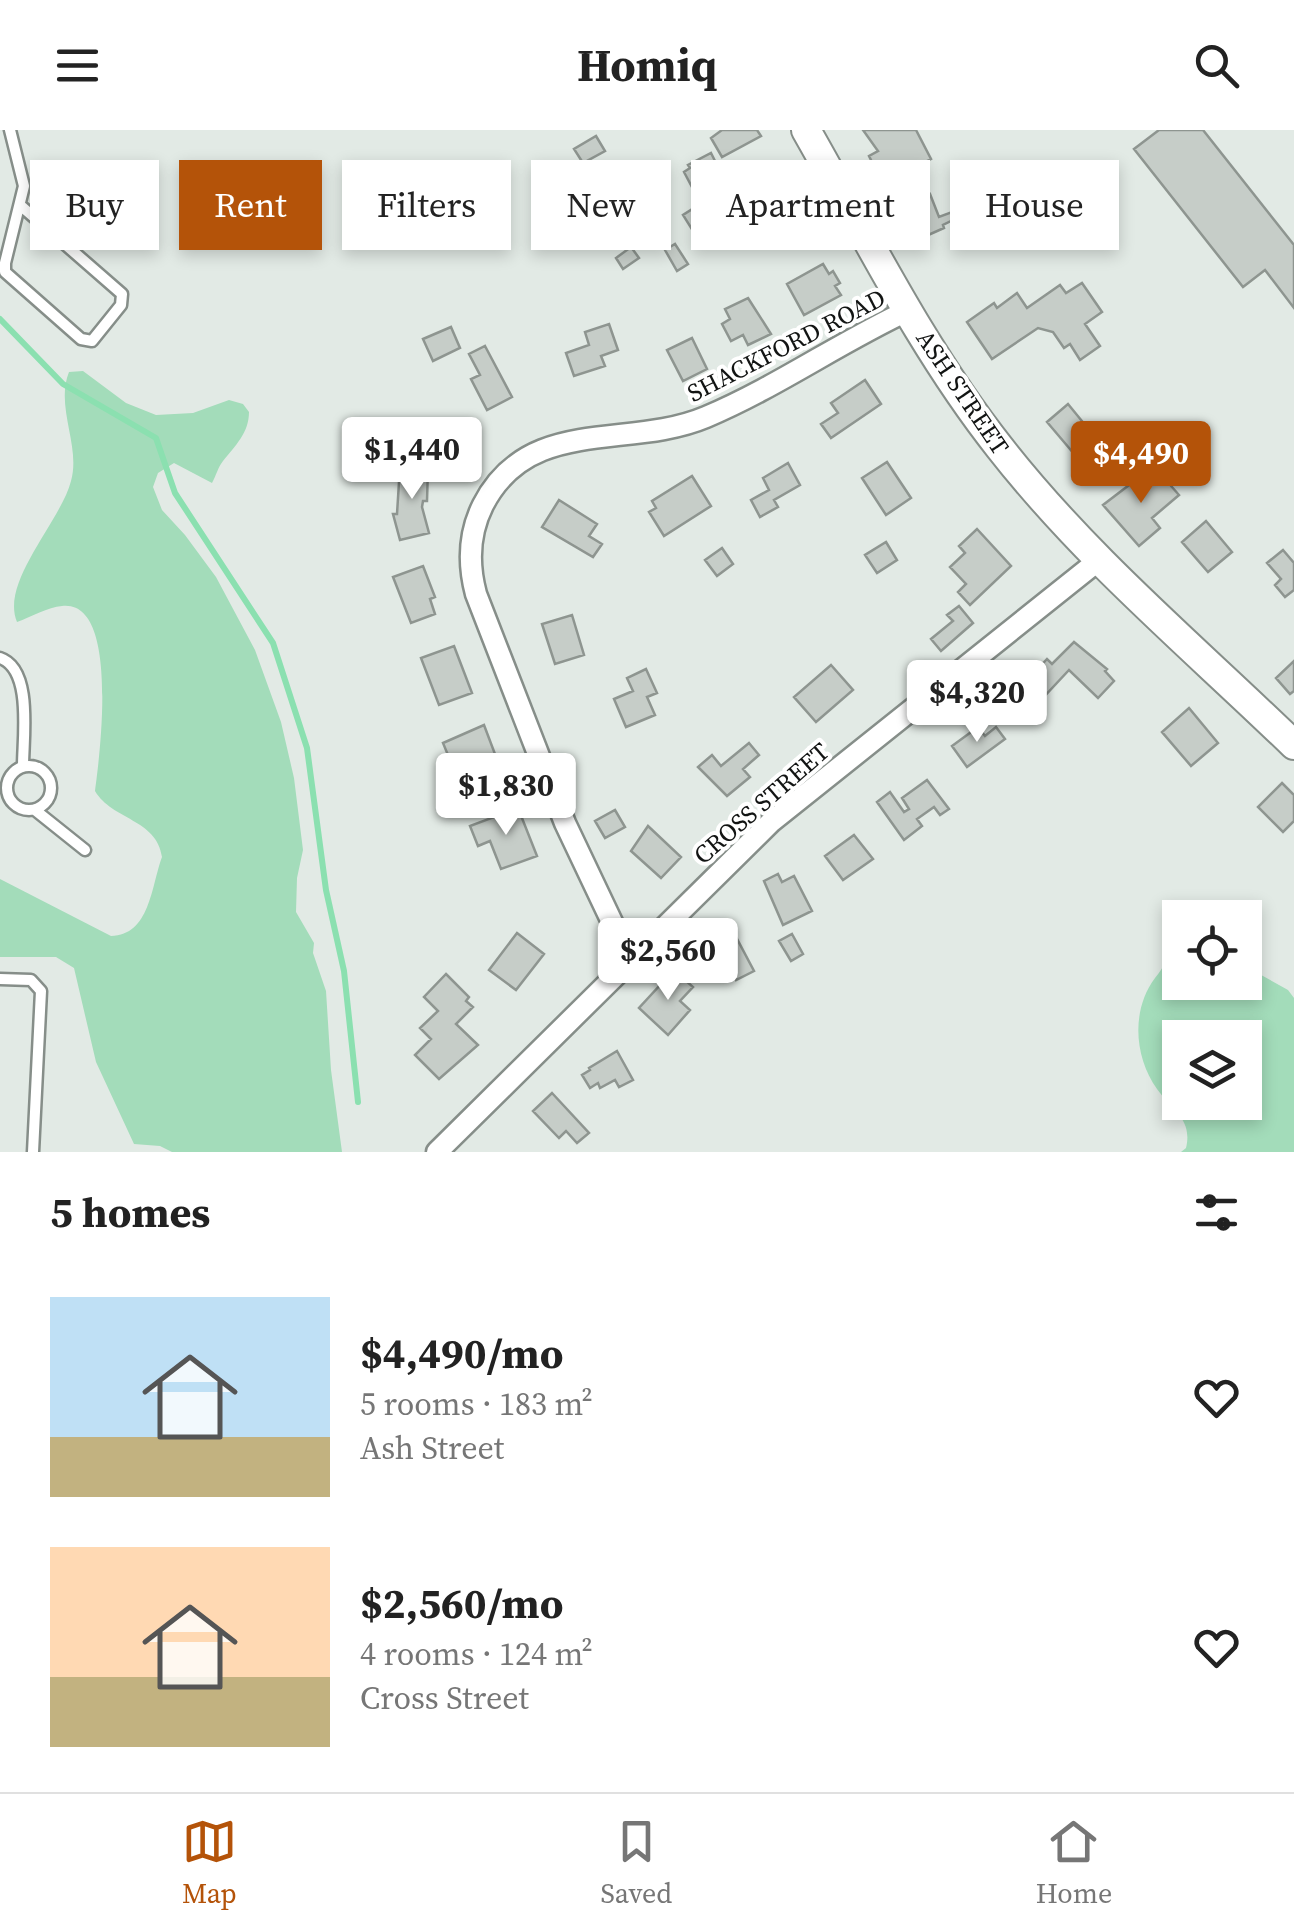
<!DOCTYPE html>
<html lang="en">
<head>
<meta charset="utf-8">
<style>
	:root { --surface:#fff; --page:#f2f2f2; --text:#222; --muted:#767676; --line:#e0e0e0; --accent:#b45309 }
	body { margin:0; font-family:"Source Serif 4",serif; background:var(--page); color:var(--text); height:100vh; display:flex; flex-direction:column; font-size:38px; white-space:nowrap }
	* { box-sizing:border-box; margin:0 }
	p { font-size:32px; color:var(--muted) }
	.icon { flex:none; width:55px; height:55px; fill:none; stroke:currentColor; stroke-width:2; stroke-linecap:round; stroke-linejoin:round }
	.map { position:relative; height:1022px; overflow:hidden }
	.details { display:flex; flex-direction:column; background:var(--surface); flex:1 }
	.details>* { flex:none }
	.banner { position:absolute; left:30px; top:30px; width:1235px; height:90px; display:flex; gap:20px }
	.buttons { position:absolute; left:1162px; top:770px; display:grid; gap:20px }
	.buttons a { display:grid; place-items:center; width:100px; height:100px; border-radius:0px; background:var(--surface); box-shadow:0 5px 15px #0003; font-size:50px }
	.price { position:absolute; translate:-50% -85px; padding:0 22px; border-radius:10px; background:#fff; color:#222; font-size:32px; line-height:65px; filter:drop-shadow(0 2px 5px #0008) }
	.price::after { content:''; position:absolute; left:50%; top:60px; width:30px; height:22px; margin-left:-15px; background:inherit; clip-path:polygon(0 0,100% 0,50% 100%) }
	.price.active { background:var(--accent); color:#fff }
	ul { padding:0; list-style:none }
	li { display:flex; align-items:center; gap:30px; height:250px; padding:0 50px }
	li span { display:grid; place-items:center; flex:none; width:280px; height:200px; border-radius:0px; color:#555 }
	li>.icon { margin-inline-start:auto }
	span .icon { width:120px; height:120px; fill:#fffc; stroke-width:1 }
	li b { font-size:42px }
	h2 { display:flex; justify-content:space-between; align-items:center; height:120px; padding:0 50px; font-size:42px }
	.chip { padding:0 35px; border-radius:0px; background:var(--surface); box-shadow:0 5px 15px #0003; font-size:35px; line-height:90px }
	.chip.active { background:var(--accent); color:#fff }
	header { display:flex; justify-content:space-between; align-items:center; height:130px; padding:0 50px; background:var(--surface); font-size:45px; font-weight:700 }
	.menu { display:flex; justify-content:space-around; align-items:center; height:140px; border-top:2px solid var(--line); background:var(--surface); font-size:28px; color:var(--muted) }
	.menu a { display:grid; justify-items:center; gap:5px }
	.menu .active { color:var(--accent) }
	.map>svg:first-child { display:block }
</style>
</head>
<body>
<header><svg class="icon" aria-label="menu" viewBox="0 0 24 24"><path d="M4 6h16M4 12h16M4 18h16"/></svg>Homiq<svg class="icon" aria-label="search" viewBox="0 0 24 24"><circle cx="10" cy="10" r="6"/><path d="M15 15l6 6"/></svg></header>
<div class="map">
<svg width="1294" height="1022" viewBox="0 0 1294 1022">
	<rect width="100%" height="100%" fill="#e2eae5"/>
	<path fill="#a3dcba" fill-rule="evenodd" d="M83 241 126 273 156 285 193 283 229 270 243 274 249 282C249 303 235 316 223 331 218 337 216 346 212 353L174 333 158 343 153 357 162 380 185 405 216 447 255 520 281 592 294 648 303 720 297 748 296 782 314 813 313 823 326 861 331 940 342 1022H172L160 1016 134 1014 96 932 74 838 56 827H0V749L111 806C150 805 151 757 162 727 157 689 112 690 95 661 99 630 121 469 62 476 48 477 31 487 17 492 0 452 61 391 71 351 81 316 55 277 69 242Z
		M1180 819V852H1245V836L1288 860 1294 868V1022H1181L1186 1018C1193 989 1172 980 1157 959 1134 927 1131 880 1155 848 1164 837 1167 827 1180 819ZM1180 908H1245V972H1180Z"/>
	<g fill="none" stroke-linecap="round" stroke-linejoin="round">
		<path stroke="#8be0b0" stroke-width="6" d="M0 189 63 254 156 308 175 363 273 513 307 618 326 760 344 841 358 972"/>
	</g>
	<path fill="#c6cdc8" stroke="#8e9590" stroke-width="2.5" d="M722 0H757L761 6 722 27 711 8Z
		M863 0H916L931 29 917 36 915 32 881 50 869 26 878 21Z
		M1159 0H1203L1294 115V178L1265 140 1243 157 1134 19Z
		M596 6 605 21 583 33 574 19Z
		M711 23 724 49 702 61 699 55 693 59 684 42 690 38 688 35Z
		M776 48 802 95 769 113 743 67Z
		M716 64 724 76 693 101 683 85Z
		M930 64 939 87 952 82 955 89 943 95 944 98 917 110 903 75Z
		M675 114 688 134 677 141 665 120Z
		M631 117 639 128 623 139 616 128Z
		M823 134 829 144 833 141 840 153 835 156 841 165 804 185 787 154Z
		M1082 153 1102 182 1085 194 1100 216 1080 230 1070 214 1064 218 1053 202 1038 198 992 229 967 192 994 173 997 178 1017 163 1027 178 1060 155 1066 163Z
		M748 168 771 204 748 215 743 205 731 211 722 194 730 189 725 179Z
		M609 194 618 220 601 226 605 236 574 246 566 223 589 215 585 202Z
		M451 197 460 218 433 231 423 209Z
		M692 208 707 239 683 251 667 220Z
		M485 216 512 267 487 280 471 249 480 245 469 224Z
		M865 250 881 274 831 308 821 294 838 283 831 273Z
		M1068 274 1095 307 1075 325 1047 292Z
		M887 332 911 368 886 385 862 348Z
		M788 333 800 355 774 370 778 377 760 387 751 370 769 360 763 348Z
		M400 336 428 338 427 371H423L422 377 429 403 400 410 393 384H397Z
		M1158 341 1179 365 1152 388 1160 398 1139 416 1103 375 1141 346 1146 351Z
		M692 346 711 376 664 406 649 382 656 378 652 371Z
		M559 370 597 394 589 406 602 414 593 427 542 397Z
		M1206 391 1232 422 1208 442 1182 412Z
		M977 399 1011 436 970 475 958 462 966 454 950 437 965 423 959 416Z
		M886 412 897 430 877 443 865 425Z
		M722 418 733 434 717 446 705 430Z
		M1283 420 1294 433V460L1285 467 1275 455 1281 449 1267 433Z
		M423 436 435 467 430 469 435 484 411 493 393 447Z
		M959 476 973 493 941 521 931 509 953 491 947 485Z
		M572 485 584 525 555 534 542 494Z
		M1074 512 1107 539 1105 541 1114 551 1098 568 1069 540 1040 571 1023 555 1047 529 1052 534Z
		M454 516 472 563 439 575 421 528Z
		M1294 531V561L1290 564 1276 548Z
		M831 535 853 560 816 592 794 567Z
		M646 539 657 563 647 567 655 585 626 597 614 569 633 561 627 548Z
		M1189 578 1218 613 1191 636 1162 602Z
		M484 595 501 640 470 652 461 626 450 630 443 613Z
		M978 597 985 606 996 597 1005 609 967 637 952 616Z
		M749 613 759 625 743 639 750 647 727 666 698 637 712 625 721 636Z
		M927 650 949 679 940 685 934 677 917 689 922 696 904 710 877 672 890 662 904 682 909 679 902 668Z
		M1282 653 1294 665V691L1283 702 1258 677Z
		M518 678 537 726 501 739 490 711 478 716 470 696Z
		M615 680 625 697 605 708 595 691Z
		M648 696 681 727 661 748 631 721Z
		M854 705 873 729 843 750 825 726Z
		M778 744 782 752 794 746 812 781 783 795 764 751Z
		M517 803 544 824 516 860 489 840Z
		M721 803 726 812 736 807 754 841 736 850 732 843 724 847 706 811Z
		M792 804 803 824 791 831 779 811Z
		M674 840 693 857 680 871 690 880 668 905 639 878Z
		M446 844 469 867 466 871 473 877 456 894 478 915 439 949 415 925 431 909 420 898 438 881 424 867Z
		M617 921 633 950 619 957 615 950 600 958 598 953 590 958 582 945 590 940 589 938Z
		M552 963 589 1003 577 1013 566 1001 559 1008 533 981Z"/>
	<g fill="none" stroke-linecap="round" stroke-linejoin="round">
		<g stroke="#868e89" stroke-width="15">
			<path id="lane" d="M10 0 24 56 5 133V142L81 209 92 211 121 175 122 164 20 75
				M0 528C33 539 23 607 23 636
				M7 658a22 22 0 1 1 44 0a22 22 0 1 1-44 0Z
				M35 680 85 720
				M0 849 31 850 41 861 33 1022"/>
		</g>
		<g stroke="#868e89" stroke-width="25">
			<path id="street" d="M630 830 565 693 476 464C468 434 469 403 483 375 529 285 628 320 706 287 777 257 840 212 909 180
				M437 1022 771 692 1099 430"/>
		</g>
		<g stroke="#868e89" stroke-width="32">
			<path id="secondary" d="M806 0C867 107 923 221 1000 318 1086 428 1194 518 1294 615"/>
		</g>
		<use href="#lane" stroke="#fff" stroke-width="10"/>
		<use href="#street" stroke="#fff" stroke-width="20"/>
		<use href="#secondary" stroke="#fff" stroke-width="28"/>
	</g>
	<g text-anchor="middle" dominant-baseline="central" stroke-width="8" stroke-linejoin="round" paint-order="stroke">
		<g font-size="25" fill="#121413" stroke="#fff">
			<text transform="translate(786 215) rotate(-27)">SHACKFORD ROAD</text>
			<text transform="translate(963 262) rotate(56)">ASH STREET</text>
			<text transform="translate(761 673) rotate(-41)">CROSS STREET</text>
		</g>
	</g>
</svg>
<div class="buttons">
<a><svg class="icon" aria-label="locate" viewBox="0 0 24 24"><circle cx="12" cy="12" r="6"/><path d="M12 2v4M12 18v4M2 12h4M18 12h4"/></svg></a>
<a><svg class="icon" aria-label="layers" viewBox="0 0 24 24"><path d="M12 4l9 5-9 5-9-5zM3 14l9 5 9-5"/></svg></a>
</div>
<b class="price" style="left:412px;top:372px">$1,440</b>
<b class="price active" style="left:1141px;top:376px">$4,490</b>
<b class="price" style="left:977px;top:615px">$4,320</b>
<b class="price" style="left:506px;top:708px">$1,830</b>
<b class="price" style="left:668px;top:873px">$2,560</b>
<div class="banner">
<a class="chip">Buy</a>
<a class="chip active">Rent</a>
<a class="chip">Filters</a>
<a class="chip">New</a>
<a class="chip">Apartment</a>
<a class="chip">House</a>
</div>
</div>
<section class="details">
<h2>5 homes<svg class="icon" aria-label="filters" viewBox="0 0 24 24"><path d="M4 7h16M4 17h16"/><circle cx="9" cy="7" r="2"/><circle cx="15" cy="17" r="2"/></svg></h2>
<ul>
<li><span style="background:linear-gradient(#bfe0f5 70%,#c2b280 0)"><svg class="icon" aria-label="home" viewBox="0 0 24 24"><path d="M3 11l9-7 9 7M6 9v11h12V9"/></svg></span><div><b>$4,490/mo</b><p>5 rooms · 183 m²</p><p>Ash Street</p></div><svg class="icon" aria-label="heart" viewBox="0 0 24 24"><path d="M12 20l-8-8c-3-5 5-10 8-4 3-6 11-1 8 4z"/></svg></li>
<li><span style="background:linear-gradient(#ffd9b3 65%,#c2b280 0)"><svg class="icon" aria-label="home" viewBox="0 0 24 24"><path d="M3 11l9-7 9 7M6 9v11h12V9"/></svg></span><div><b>$2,560/mo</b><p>4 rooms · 124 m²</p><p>Cross Street</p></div><svg class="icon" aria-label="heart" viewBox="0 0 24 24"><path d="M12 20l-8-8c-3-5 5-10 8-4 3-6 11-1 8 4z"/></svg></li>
</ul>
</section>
<nav class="menu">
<a class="active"><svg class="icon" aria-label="map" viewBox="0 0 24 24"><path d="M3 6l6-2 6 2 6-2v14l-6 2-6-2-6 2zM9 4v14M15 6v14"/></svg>Map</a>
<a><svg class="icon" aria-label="saved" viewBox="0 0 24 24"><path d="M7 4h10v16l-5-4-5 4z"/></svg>Saved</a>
<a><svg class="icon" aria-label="home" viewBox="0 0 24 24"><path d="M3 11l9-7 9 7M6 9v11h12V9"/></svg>Home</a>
</nav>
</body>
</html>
